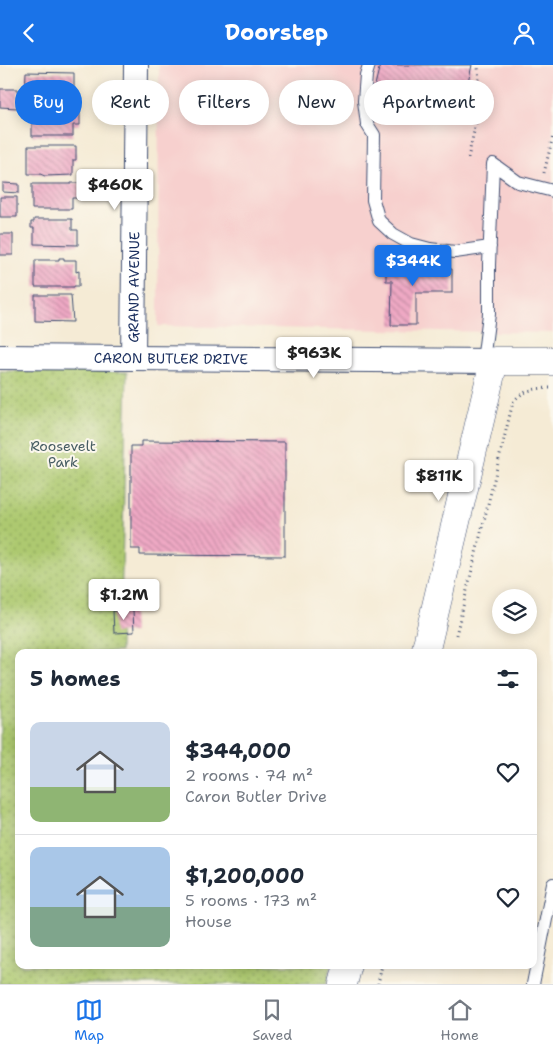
<!DOCTYPE html>
<html lang="en">
<head>
<meta charset="utf-8">
<style>
	:root { --surface:#fff; --page:#f6f6f7; --text:#1f2937; --muted:#747a83; --line:#e0e1e3; --accent:#1a73e8 }
	body { margin:0; font-family:"Shantell Sans",sans-serif; background:var(--page); color:var(--text); height:100vh; display:flex; flex-direction:column; font-size:19px; white-space:nowrap }
	* { box-sizing:border-box; margin:0 }
	p { font-size:16px; color:var(--muted) }
	.icon { flex:none; width:28px; height:28px; fill:none; stroke:currentColor; stroke-width:2; stroke-linecap:round; stroke-linejoin:round }
	.map { position:relative; flex:1; overflow:hidden }
	.panel { position:absolute; left:15px; top:584px; width:522px; height:320px; display:flex; flex-direction:column; background:var(--surface); border-radius:10px; box-shadow:0 2px 12px #0003 }
	.panel>* { flex:none }
	.hud { position:absolute; left:15px; top:15px; width:524px; height:45px; display:flex; gap:10px }
	.buttons { position:absolute; left:492px; top:524px; display:grid; gap:10px }
	.buttons a { display:grid; place-items:center; width:45px; height:45px; border-radius:50%; background:var(--surface); box-shadow:0 2px 12px #0003; font-size:25px }
	.price { position:absolute; translate:-50% -42px; padding:0 11px; border-radius:5px; background:#fff; color:#222; font-size:16px; line-height:32px; filter:drop-shadow(0 1px 2px #0008) }
	.price::after { content:''; position:absolute; left:50%; top:30px; width:15px; height:11px; margin-left:-8px; background:inherit; clip-path:polygon(0 0,100% 0,50% 100%) }
	.price.selected { background:var(--accent); color:#fff }
	ul { padding:0; list-style:none }
	li { display:flex; align-items:center; gap:15px; height:125px; padding:0 15px }
	li+li { border-top:1px solid var(--line) }
	li span { display:grid; place-items:center; flex:none; width:140px; height:100px; border-radius:10px; color:#555 }
	li>.icon { margin-inline-start:auto }
	span .icon { width:60px; height:60px; fill:#fffc; stroke-width:1 }
	li b { font-size:21px }
	h2 { display:flex; justify-content:space-between; align-items:center; height:60px; padding:0 15px; font-size:21px }
	.chip { padding:0 18px; border-radius:22px; background:var(--surface); box-shadow:0 2px 12px #0003; font-size:18px; line-height:45px }
	.chip.selected { background:var(--accent); color:#fff }
	header { display:flex; justify-content:space-between; align-items:center; height:65px; padding:0 15px; background:var(--accent); color:#fff; font-size:22px; font-weight:700 }
	.menu { display:flex; justify-content:space-around; align-items:center; height:70px; border-top:1px solid var(--line); background:var(--surface); font-size:14px; color:var(--muted) }
	.menu a { display:grid; justify-items:center; gap:2px }
	.menu .selected { color:var(--accent) }
	.map>svg:first-child { display:block }
</style>
</head>
<body>
<header><svg class="icon" aria-label="back" viewBox="0 0 24 24"><path d="M15 5l-7 7 7 7"/></svg>Doorstep<svg class="icon" aria-label="person" viewBox="0 0 24 24"><circle cx="12" cy="8" r="4"/><path d="M4 21q1-7 8-7t8 7"/></svg></header>
<div class="map">
<svg width="553" height="919" viewBox="0 0 553 919">
	<defs>
		<pattern id="park-dots" width="8" height="8" patternUnits="userSpaceOnUse" patternTransform="scale(1.25)"><rect width="8" height="8" fill="#adc96f"/><path d="M2 2h.1M6 6h.1" fill="none" stroke="#8ca45e" stroke-width="1.8" stroke-linecap="round"/></pattern>
		<pattern id="building-back-hatch" width="6" height="6" patternUnits="userSpaceOnUse" patternTransform="scale(1.25)"><rect width="6" height="6" fill="#efa9c4"/><path d="M-1 5l2 2M0 0l6 6M5-1l2 2" fill="none" stroke="#c18aa2"/></pattern>
	</defs>
	<rect width="100%" height="100%" fill="#fbf7ec"/>
	<filter id="ink" filterUnits="userSpaceOnUse"><feTurbulence type="fractalNoise" baseFrequency=".02" numOctaves="2"/><feDisplacementMap in="SourceGraphic" scale="10" xChannelSelector="R" yChannelSelector="G"/><feConvolveMatrix kernelMatrix="1 2 1 2 8 2 1 2 1" color-interpolation-filters="sRGB"/></filter>
	<filter id="wash" filterUnits="userSpaceOnUse"><feTurbulence type="fractalNoise" baseFrequency=".0096" numOctaves="4" result="noise"/><feDisplacementMap in="SourceGraphic" scale="20" xChannelSelector="R" yChannelSelector="G"/><feGaussianBlur stdDeviation="1.12" result="paint"/><feColorMatrix in="noise" values="0 0 0 0 0 0 0 0 0 0 0 0 0 0 0 0 0 1.4 0 .05"/><feComposite in="paint" operator="in"/></filter>
	<g filter="url(#wash)">
		<rect width="100%" height="100%" fill="#f5ebd5"/>
		<path fill="#f7d0ce" d="M159 0H553V268L158 261Z"/>
		<path fill="url(#park-dots)" stroke="#647c66" d="M0 306 127 307 120 587 19 588V900H331L326 919H0Z"/>
		<g id="blocks">
			<path fill="url(#building-back-hatch)" d="M380 0H472L465 31 470 32 467 43 463 42 460 53 372 32Z
				M26 7 74 8V36L36 35V29H25Z
				M0 24H18L17 43 0 42Z
				M32 44H80V60H73V71H32Z
				M28 81H76V95H73V110L45 111 40 109H28Z
				M3 118 19 119V128L3 127Z
				M71 118H80V133H72V144H32V119H71Z
				M0 132H17V152H0Z
				M34 154H72V165H78V180L34 179V163H31V157H34Z
				M0 169H13V190H0Z
				M391 192H416V204H452V228H416V260H391L392 216H386V202L391 201Z
				M59 193H64V195H76V207L79 206V221H74V222H35V195H59Z
				M35 230H71L73 257 35 256Z
				M141 376 285 377V491L140 490V484H131V381H141Z
				M133 545 134 567 114 568 113 546Z"/>
		</g>
	</g>
	<g filter="url(#ink)">
		<use href="#blocks" fill-opacity="0" stroke="#3c4b70" stroke-width="1"/>
		<g fill="none" stroke-linecap="round" stroke-linejoin="round">
			<g stroke="#3c4b70" stroke-width="14">
				<path id="lane" d="M369 0 366 10 364 36 367 59 374 70 373 135 379 156 393 169 411 179 430 184 455 187 490 182
					M493 99 518 117 553 126
					M483 296 489 249V200L493 99
					M533 919 553 819"/>
			</g>
			<g stroke="#3c4b70" stroke-width="26">
				<g id="street">
					<path id="s1" d="M0 292 494 296"/>
					<path id="s2" d="M133 293 136 0"/>
				</g>
			</g>
			<g stroke="#3c4b70" stroke-width="29">
				<path id="secondary" d="M425 588 494 296H553
					M343 919 348 900"/>
			</g>
			<path stroke="#3c4b70" stroke-width="3" stroke-dasharray="1 4" stroke-linecap="butt" d="M469 36 480 40
				M468 93 480 40 478 0
				M544 108 553 71
				M456 570 513 337C524 324 537 323 553 323
				M378 919 382 900"/>
			<use href="#lane" stroke="#fff" stroke-width="12"/>
			<use href="#street" stroke="#fff" stroke-width="24"/>
			<use href="#secondary" stroke="#fff" stroke-width="28"/>
		</g>
	</g>
	<g text-anchor="middle" dominant-baseline="central" stroke-width="4" stroke-linejoin="round" paint-order="stroke">
		<g font-size="14" fill="#1b2f5e" stroke="#fbf7ec">
			<text stroke="none"><textPath href="#s2" startOffset="71">GRAND AVENUE</textPath></text>
			<text stroke="none"><textPath href="#s1" startOffset="171">CARON BUTLER DRIVE</textPath></text>
		</g>
		<g font-size="14" fill="#475d63" stroke="#fbf7ec">
			<text x="63" y="381">Roosevelt<tspan x="63" dy="16">Park</tspan></text>
		</g>
	</g>
</svg>
<div class="buttons">
<a><svg class="icon" aria-label="layers" viewBox="0 0 24 24"><path d="M12 4l9 5-9 5-9-5zM3 14l9 5 9-5"/></svg></a>
</div>
<b class="price" style="left:115px;top:146px">$460K</b>
<b class="price selected" style="left:413px;top:222px">$344K</b>
<b class="price" style="left:314px;top:314px">$963K</b>
<b class="price" style="left:439px;top:437px">$811K</b>
<b class="price" style="left:124px;top:556px">$1.2M</b>
<div class="hud">
<a class="chip selected">Buy</a>
<a class="chip">Rent</a>
<a class="chip">Filters</a>
<a class="chip">New</a>
<a class="chip">Apartment</a>
</div>
<section class="panel">
<h2>5 homes<svg class="icon" aria-label="filters" viewBox="0 0 24 24"><path d="M4 7h16M4 17h16"/><circle cx="9" cy="7" r="2"/><circle cx="15" cy="17" r="2"/></svg></h2>
<ul>
<li><span style="background:linear-gradient(#c9d6e8 65%,#8fb573 0)"><svg class="icon" aria-label="home" viewBox="0 0 24 24"><path d="M3 11l9-7 9 7M6 9v11h12V9"/></svg></span><div><b>$344,000</b><p>2 rooms · 74 m²</p><p>Caron Butler Drive</p></div><svg class="icon" aria-label="heart" viewBox="0 0 24 24"><path d="M12 20l-8-8c-3-5 5-10 8-4 3-6 11-1 8 4z"/></svg></li>
<li><span style="background:linear-gradient(#a9c7e8 60%,#7fa58c 0)"><svg class="icon" aria-label="home" viewBox="0 0 24 24"><path d="M3 11l9-7 9 7M6 9v11h12V9"/></svg></span><div><b>$1,200,000</b><p>5 rooms · 173 m²</p><p>House</p></div><svg class="icon" aria-label="heart" viewBox="0 0 24 24"><path d="M12 20l-8-8c-3-5 5-10 8-4 3-6 11-1 8 4z"/></svg></li>
</ul>
</section>
</div>
<nav class="menu">
<a class="selected"><svg class="icon" aria-label="map" viewBox="0 0 24 24"><path d="M3 6l6-2 6 2 6-2v14l-6 2-6-2-6 2zM9 4v14M15 6v14"/></svg>Map</a>
<a><svg class="icon" aria-label="saved" viewBox="0 0 24 24"><path d="M7 4h10v16l-5-4-5 4z"/></svg>Saved</a>
<a><svg class="icon" aria-label="home" viewBox="0 0 24 24"><path d="M3 11l9-7 9 7M6 9v11h12V9"/></svg>Home</a>
</nav>
</body>
</html>
